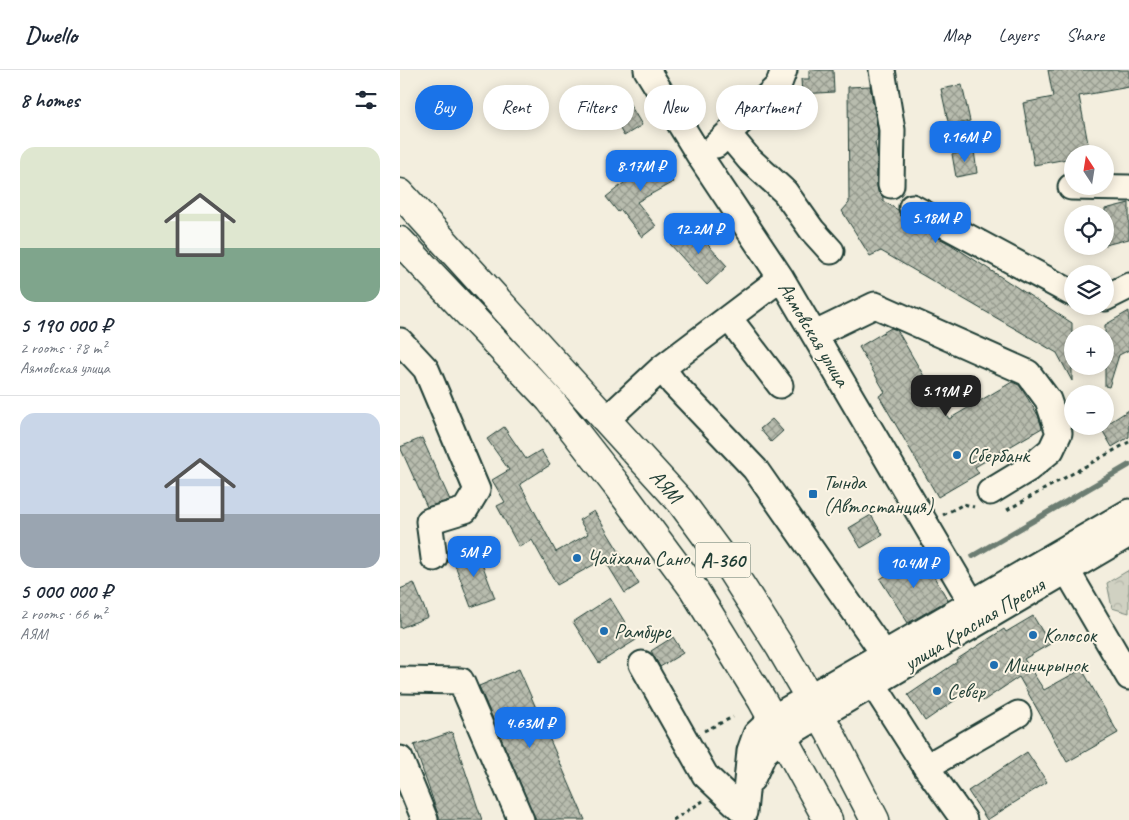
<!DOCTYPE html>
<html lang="en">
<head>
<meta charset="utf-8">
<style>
	:root { --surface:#fff; --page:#f6f6f7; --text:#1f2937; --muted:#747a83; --line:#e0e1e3; --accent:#1a73e8 }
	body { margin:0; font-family:Caveat,sans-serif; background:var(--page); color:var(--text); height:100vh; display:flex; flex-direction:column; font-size:19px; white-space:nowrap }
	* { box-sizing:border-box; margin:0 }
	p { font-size:16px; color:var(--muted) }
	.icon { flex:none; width:28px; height:28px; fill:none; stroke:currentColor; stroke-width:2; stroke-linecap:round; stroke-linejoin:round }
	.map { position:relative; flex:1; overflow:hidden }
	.details { display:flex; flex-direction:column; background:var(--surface); width:400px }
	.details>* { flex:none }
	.guide { position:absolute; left:15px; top:15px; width:475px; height:45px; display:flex; gap:10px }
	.needle { width:32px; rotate:348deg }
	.tools { position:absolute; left:664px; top:75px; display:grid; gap:10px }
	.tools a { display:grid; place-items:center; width:50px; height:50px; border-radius:50%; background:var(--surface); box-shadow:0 2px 12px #0003; font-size:25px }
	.price { position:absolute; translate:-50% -42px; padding:0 11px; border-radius:10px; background:var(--accent); color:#fff; font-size:16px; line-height:32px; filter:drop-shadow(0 1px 2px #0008) }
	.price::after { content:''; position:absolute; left:50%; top:30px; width:15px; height:11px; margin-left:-8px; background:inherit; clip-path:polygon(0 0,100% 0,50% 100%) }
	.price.active { background:#222; color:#fff }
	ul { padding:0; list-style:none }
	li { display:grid; align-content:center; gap:10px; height:265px; padding:0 20px }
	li+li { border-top:1px solid var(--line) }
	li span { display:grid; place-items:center; height:155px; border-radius:15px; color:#555 }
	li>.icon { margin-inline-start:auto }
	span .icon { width:90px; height:90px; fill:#fffc; stroke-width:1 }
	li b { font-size:21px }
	h2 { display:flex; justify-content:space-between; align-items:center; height:60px; padding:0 20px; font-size:21px }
	.tag { padding:0 18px; border-radius:22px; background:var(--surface); box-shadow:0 2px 12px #0003; font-size:18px; line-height:45px }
	.tag.active { background:var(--accent); color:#fff }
	header { display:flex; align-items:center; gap:30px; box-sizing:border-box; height:70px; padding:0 25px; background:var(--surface); border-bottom:1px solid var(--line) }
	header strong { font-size:24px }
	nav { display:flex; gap:28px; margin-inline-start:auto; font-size:18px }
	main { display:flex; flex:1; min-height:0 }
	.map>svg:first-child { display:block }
</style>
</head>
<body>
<header>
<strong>Dwello</strong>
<nav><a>Map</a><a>Layers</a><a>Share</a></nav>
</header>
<main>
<section class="details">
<h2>8 homes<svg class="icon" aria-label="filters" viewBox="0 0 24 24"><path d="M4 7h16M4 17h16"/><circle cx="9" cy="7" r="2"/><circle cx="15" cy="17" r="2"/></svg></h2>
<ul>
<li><span style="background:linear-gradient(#dfe7d0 65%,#7fa58c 0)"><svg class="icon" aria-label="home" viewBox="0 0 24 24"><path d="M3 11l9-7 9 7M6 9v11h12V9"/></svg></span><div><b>5 190 000 ₽</b><p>2 rooms · 78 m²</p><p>Аямовская улица</p></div></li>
<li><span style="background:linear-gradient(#c9d6e8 65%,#9aa5b1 0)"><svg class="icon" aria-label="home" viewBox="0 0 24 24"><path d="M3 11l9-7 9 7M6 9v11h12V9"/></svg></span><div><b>5 000 000 ₽</b><p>2 rooms · 66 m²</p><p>АЯМ</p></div></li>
</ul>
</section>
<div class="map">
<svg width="729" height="750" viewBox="0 0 729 750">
	<defs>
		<pattern id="forest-crowns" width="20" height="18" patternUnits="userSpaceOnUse" patternTransform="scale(1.25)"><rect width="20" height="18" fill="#d0d1c2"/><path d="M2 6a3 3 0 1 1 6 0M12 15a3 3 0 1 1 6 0" fill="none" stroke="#b2b4a7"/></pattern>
		<pattern id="building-cross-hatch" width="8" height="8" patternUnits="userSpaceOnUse" patternTransform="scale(1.25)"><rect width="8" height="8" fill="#b8bcae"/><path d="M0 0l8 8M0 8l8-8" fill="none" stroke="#959a8e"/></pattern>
	</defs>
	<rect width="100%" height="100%" fill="#f3eede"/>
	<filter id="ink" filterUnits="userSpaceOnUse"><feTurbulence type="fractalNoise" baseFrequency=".02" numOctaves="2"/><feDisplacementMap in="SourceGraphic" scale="10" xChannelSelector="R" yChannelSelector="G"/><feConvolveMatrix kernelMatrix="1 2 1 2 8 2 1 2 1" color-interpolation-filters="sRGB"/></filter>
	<g filter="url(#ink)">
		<path fill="url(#forest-crowns)" stroke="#78877b" d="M729 500V543L712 538 707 513Z"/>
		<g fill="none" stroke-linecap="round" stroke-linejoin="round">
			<path stroke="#6c7d72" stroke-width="5.5" d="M573 486 729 395"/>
		</g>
		<path fill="url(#building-cross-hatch)" stroke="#1f3d34" d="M409 0H433L434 22 402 24 401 9H409Z
			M648 0H729V17L679 26 690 84H672V88L634 95 623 33 653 27Z
			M562 15 570 51 549 56 541 19Z
			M470 16 478 61 477 71 475 72 477 84V115L478 122 483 127V131L498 140 500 145 505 150 550 174 672 253V311L657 283 481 181 470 186 442 141 449 133 448 17Z
			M225 26 242 55 224 66 207 37Z
			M574 80 577 103 556 107 552 84Z
			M256 83 273 112 237 132 256 156 242 167 221 140 218 142 206 127 239 101 235 95Z
			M729 133V169L705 175V139Z
			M291 156 327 196 307 215 270 174Z
			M729 241V280L719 285 709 317 705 316V255Z
			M491 258 497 260 549 349 612 312 619 315 625 324 638 345 642 358 575 397 579 403 538 427 479 326 485 322 459 277Z
			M729 340V367L712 377 701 358Z
			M372 349 383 361 371 372 360 359Z
			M104 357 126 389 141 380 150 395 120 414 156 482 188 464 179 450 194 441 239 514 225 523 204 489 157 515 132 470 119 477 97 436 105 432 92 410 109 400 87 369Z
			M22 368 50 430 27 437 0 377Z
			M471 445 483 465 461 478 449 458Z
			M76 478 95 528 71 537 52 487Z
			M520 484 548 530 508 553 480 509Z
			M14 513 28 547 0 558V519Z
			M210 528 236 570 199 593 173 552Z
			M633 546 650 574 624 589 644 620 682 599 718 663 667 692 619 607 583 631 574 617 525 651 508 625 557 592 556 590 604 559 606 562Z
			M273 567 283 583 260 597 251 581Z
			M119 599 185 750H136L134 746 79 616Z
			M52 662 82 750H40L14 675Z
			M627 682 647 712 587 750 568 721Z"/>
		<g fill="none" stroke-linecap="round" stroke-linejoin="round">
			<g stroke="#1f3d34" stroke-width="29">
				<path id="minor" d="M247 0 301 88 381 208 572 533
					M482 0 492 60 491 115
					M328 64 349 89 385 122 412 160 431 181
					M316 75 378 16 384 0
					M671 117 729 118
					M512 137 672 223
					M705 228 729 216
					M329 248 380 315
					M415 264 475 235 628 303 648 330 659 363 651 380 628 399 590 422
					M0 271 26 299 77 420 65 440 29 451 34 488
					M262 298 274 314 355 399 485 585
					M206 350 262 298 381 208
					M666 499 729 607
					M242 594 305 705 344 742
					M0 610 61 611 121 750
					M473 614 526 697 564 750
					M0 689 25 750
					M526 697 618 644
					M352 709 364 683 383 667 729 464
					M344 742 350 681 356 664 373 648 729 442"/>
			</g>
			<g stroke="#1f3d34" stroke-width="31">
				<path id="highway" d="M0 123 281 432 329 497 380 577 430 663 475 750
					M0 171 150 330 215 413 293 518 362 630 428 750"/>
			</g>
			<path stroke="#1f3d34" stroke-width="3" stroke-dasharray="4 4" stroke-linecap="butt" d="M607 440 729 372
				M543 445 564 434 574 437
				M304 661 333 647
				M273 750 303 731"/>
			<use href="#minor" stroke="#fcf5e5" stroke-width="25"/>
			<use href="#highway" stroke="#fcf5e5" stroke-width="28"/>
		</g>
	</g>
	<g fill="#1f6fb2" stroke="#fcf5e5" stroke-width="2">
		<circle cx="557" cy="385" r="5"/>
		<rect x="408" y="419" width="10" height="10" rx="2.5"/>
		<circle cx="177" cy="488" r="5"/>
		<circle cx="204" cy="561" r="5"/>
		<circle cx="633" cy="565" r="5"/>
		<circle cx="594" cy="595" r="5"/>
		<circle cx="537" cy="621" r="5"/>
	</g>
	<g text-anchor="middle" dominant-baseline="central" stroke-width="4" stroke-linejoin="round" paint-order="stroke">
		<rect fill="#fcf5e5" stroke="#617469" stroke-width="1" x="295.5" y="472.5" width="55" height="35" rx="4"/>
		<g font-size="20" font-weight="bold" fill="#1f3d34">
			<text x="323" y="490">А-360</text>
		</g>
		<g font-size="21" fill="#1f3d34" stroke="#fcf5e5">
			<text transform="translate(414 264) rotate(59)">Аямовская улица</text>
			<text transform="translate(266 416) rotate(48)">АЯМ</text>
			<text transform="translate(574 554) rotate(-31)">улица Красная Пресня</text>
		</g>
		<g font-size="21" fill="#1f3d34" stroke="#fcf5e5" text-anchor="start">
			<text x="567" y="385">Сбербанк</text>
			<text x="423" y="412">Тында<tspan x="423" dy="24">(Автостанция)</tspan></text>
			<text x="187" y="488">Чайхана Сано</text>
			<text x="214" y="561">Рамбурс</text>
			<text x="643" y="565">Колосок</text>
			<text x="604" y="595">Минирынок</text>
			<text x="547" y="621">Север</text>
		</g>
	</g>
</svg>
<div class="tools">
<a><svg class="needle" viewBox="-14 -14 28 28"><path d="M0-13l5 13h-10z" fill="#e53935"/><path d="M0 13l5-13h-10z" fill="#747a83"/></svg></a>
<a><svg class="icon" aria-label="locate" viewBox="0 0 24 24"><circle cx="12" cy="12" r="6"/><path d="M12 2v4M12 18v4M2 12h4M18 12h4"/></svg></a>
<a><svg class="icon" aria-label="layers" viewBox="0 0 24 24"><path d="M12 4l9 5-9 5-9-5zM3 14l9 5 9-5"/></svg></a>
<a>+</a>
<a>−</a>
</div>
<b class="price" style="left:565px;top:93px">9.16M ₽</b>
<b class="price" style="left:241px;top:122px">8.17M ₽</b>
<b class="price" style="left:536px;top:174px">5.18M ₽</b>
<b class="price" style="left:299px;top:185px">12.2M ₽</b>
<b class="price active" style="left:546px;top:347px">5.19M ₽</b>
<b class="price" style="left:74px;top:508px">5M ₽</b>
<b class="price" style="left:514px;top:519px">10.4M ₽</b>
<b class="price" style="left:130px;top:679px">4.63M ₽</b>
<div class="guide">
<a class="tag active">Buy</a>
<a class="tag">Rent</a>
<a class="tag">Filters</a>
<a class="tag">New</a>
<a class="tag">Apartment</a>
</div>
</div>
</main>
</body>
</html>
